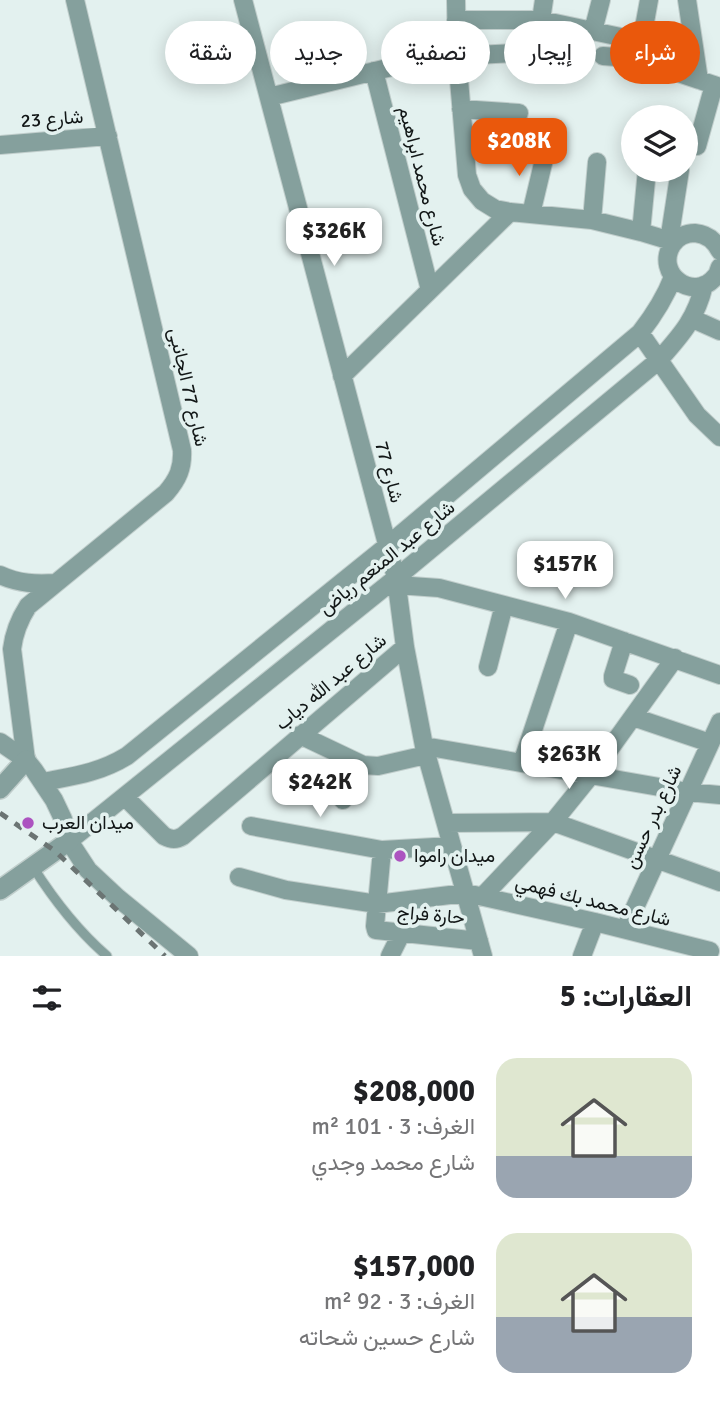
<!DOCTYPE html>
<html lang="ar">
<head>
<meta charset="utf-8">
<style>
	:root { --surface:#fff; --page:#f2f2f2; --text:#202124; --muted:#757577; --accent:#ea580c }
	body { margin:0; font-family:Signika,Vazirmatn,sans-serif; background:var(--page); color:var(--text); direction:rtl; height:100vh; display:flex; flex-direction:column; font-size:26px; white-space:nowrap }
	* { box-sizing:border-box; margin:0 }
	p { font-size:23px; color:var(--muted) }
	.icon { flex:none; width:38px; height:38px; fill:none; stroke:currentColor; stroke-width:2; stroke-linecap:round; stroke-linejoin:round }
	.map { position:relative; height:956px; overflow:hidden; direction:ltr }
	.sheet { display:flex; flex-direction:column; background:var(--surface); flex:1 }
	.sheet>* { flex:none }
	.hud { position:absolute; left:21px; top:21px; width:679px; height:63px; direction:rtl; display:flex; gap:14px }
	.fabs { position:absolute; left:621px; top:105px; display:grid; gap:14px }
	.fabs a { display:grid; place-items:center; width:77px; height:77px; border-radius:50%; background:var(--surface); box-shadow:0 4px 18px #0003; font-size:35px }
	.price { position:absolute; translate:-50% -60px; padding:0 16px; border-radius:14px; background:#fff; color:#222; font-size:23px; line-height:46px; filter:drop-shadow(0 2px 4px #0008) }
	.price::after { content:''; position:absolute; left:50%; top:42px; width:21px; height:16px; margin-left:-10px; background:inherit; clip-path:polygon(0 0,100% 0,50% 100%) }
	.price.selected { background:var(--accent); color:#fff }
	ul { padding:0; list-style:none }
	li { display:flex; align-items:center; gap:21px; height:175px; padding:0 28px }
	li span { display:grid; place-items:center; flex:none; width:196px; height:140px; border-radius:21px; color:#555 }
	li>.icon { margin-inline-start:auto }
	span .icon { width:84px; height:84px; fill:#fffc; stroke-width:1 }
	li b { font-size:30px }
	h2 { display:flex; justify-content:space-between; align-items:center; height:84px; padding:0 28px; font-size:30px }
	.pill { padding:0 24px; border-radius:32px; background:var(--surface); box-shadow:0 4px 18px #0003; font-size:24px; line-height:63px }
	.pill.selected { background:var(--accent); color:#fff }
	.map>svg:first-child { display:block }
</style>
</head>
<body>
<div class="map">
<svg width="720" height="956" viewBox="0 0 720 956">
	<rect width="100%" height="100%" fill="#e3f1ef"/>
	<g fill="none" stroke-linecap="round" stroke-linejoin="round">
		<g stroke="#c1cecc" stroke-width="11">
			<path id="service" d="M33 867C54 900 77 930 107 956"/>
		</g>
		<g stroke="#c1cecc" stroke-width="20">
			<path id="minor" d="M243 0 396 578 405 647 424 746 483 956
				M456 0 457 56 467 175 472 189 482 201 495 209 510 212 592 220 641 232 674 242
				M687 0 699 80
				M456 20H541L630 39 637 44 639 55 646 62 720 87
				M541 20 544 0
				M593 31 601 0
				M639 55 649 0
				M457 56 533 52
				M603 56 642 59
				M374 71 430 290
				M269 97 457 51
				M461 109 519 113
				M0 145 108 136
				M697 146 714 85
				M531 214 546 151
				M592 220 597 162
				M641 232 647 170
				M669 241 680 170
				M720 251C715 241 707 234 695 233 686 233 677 237 672 245 654 274 694 303 715 277 718 275 718 271 720 267
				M693 319 720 331
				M640 333 697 415 720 437
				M342 376 510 212
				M0 575C19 584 36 584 56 583
				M397 585 439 588 569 622 720 675
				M624 641 613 676V679L630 685
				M488 667 504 605
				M633 717 710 743
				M300 735 363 765 378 766 426 755
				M0 742 26 760 34 770 54 800 63 819 69 841 88 870 118 898 189 956
				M424 746 688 792 720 795
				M26 760 12 649C14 632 19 620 28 606L166 493C178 479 183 468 182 450L75 0
				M522 763 569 622
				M43 782C74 776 99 773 127 756L387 546 640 333C654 315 665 298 673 277
				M125 797 164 836C172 840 176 840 183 836L405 647
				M343 800 349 759
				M446 823 553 822 720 882
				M251 826 382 850 452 846
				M69 841 396 578 659 360C681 335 696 319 704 285
				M382 850 375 926 376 930 479 941
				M239 877 286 890 377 904 466 893 595 922 710 951
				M483 896 553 822 591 775 675 658
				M625 929 720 722
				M390 956 401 934
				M582 956 595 922"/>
		</g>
		<g stroke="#c1cecc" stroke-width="22">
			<path id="tertiary" d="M0 789 26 760
				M0 890 69 841"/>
		</g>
		<use href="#service" stroke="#85a09d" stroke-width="9"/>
		<use href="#minor" stroke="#85a09d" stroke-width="18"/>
		<use href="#tertiary" stroke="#85a09d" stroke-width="19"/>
		<path stroke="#6b7473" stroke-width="5" stroke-dasharray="9 9" stroke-linecap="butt" d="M0 813 55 851 165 956"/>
	</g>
	<g fill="#ac53c0" stroke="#e3f1ef" stroke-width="2.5">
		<circle cx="28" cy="823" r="7"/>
		<circle cx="400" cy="856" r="7"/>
	</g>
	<g text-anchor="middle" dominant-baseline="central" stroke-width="7" stroke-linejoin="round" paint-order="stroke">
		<g font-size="19" fill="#111616" stroke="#e3f1ef">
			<text transform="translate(52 119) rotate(-4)">شارع 23</text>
			<text transform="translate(422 176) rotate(76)">شارع محمد ابراهيم</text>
			<text transform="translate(188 387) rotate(77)">شارع 77 الجانبى</text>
			<text transform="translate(389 472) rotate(75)">شارع 77</text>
			<text transform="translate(387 558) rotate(-39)">شارع عبد المنعم رياض</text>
			<text transform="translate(331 682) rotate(-40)">شارع عبد الله دياب</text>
			<text transform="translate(653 817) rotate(-65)">شارع بدر حسن</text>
			<text transform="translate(593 901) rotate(14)">شارع محمد بك فهمي</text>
			<text transform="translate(431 915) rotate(5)">حارة فراج</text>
		</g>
		<g font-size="19" fill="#111616" stroke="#e3f1ef" text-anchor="start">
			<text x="42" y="823">ميدان العرب</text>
			<text x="414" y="856">ميدان راموا</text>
		</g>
	</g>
</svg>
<div class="fabs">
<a><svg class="icon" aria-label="layers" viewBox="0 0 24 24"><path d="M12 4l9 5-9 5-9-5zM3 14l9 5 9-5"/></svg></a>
</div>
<b class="price selected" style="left:519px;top:178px">$208K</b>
<b class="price" style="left:334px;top:268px">$326K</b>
<b class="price" style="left:565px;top:601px">$157K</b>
<b class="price" style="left:569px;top:791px">$263K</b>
<b class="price" style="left:320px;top:819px">$242K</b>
<div class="hud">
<a class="pill selected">شراء</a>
<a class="pill">إيجار</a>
<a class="pill">تصفية</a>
<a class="pill">جديد</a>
<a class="pill">شقة</a>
</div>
</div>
<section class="sheet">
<h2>العقارات: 5<svg class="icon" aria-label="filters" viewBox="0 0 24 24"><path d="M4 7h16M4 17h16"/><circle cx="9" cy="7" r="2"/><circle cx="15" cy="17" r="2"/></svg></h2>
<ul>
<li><span style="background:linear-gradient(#dfe7d0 70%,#9aa5b1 0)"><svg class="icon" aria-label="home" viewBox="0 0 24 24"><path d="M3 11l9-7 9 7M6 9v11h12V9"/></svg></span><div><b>$208,000</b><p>الغرف: 3 · 101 m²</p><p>شارع محمد وجدي</p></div></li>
<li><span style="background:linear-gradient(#dfe7d0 60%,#9aa5b1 0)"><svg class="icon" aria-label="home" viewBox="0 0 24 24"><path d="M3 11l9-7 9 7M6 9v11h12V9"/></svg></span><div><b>$157,000</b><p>الغرف: 3 · 92 m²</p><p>شارع حسين شحاته</p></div></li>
</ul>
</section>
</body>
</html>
